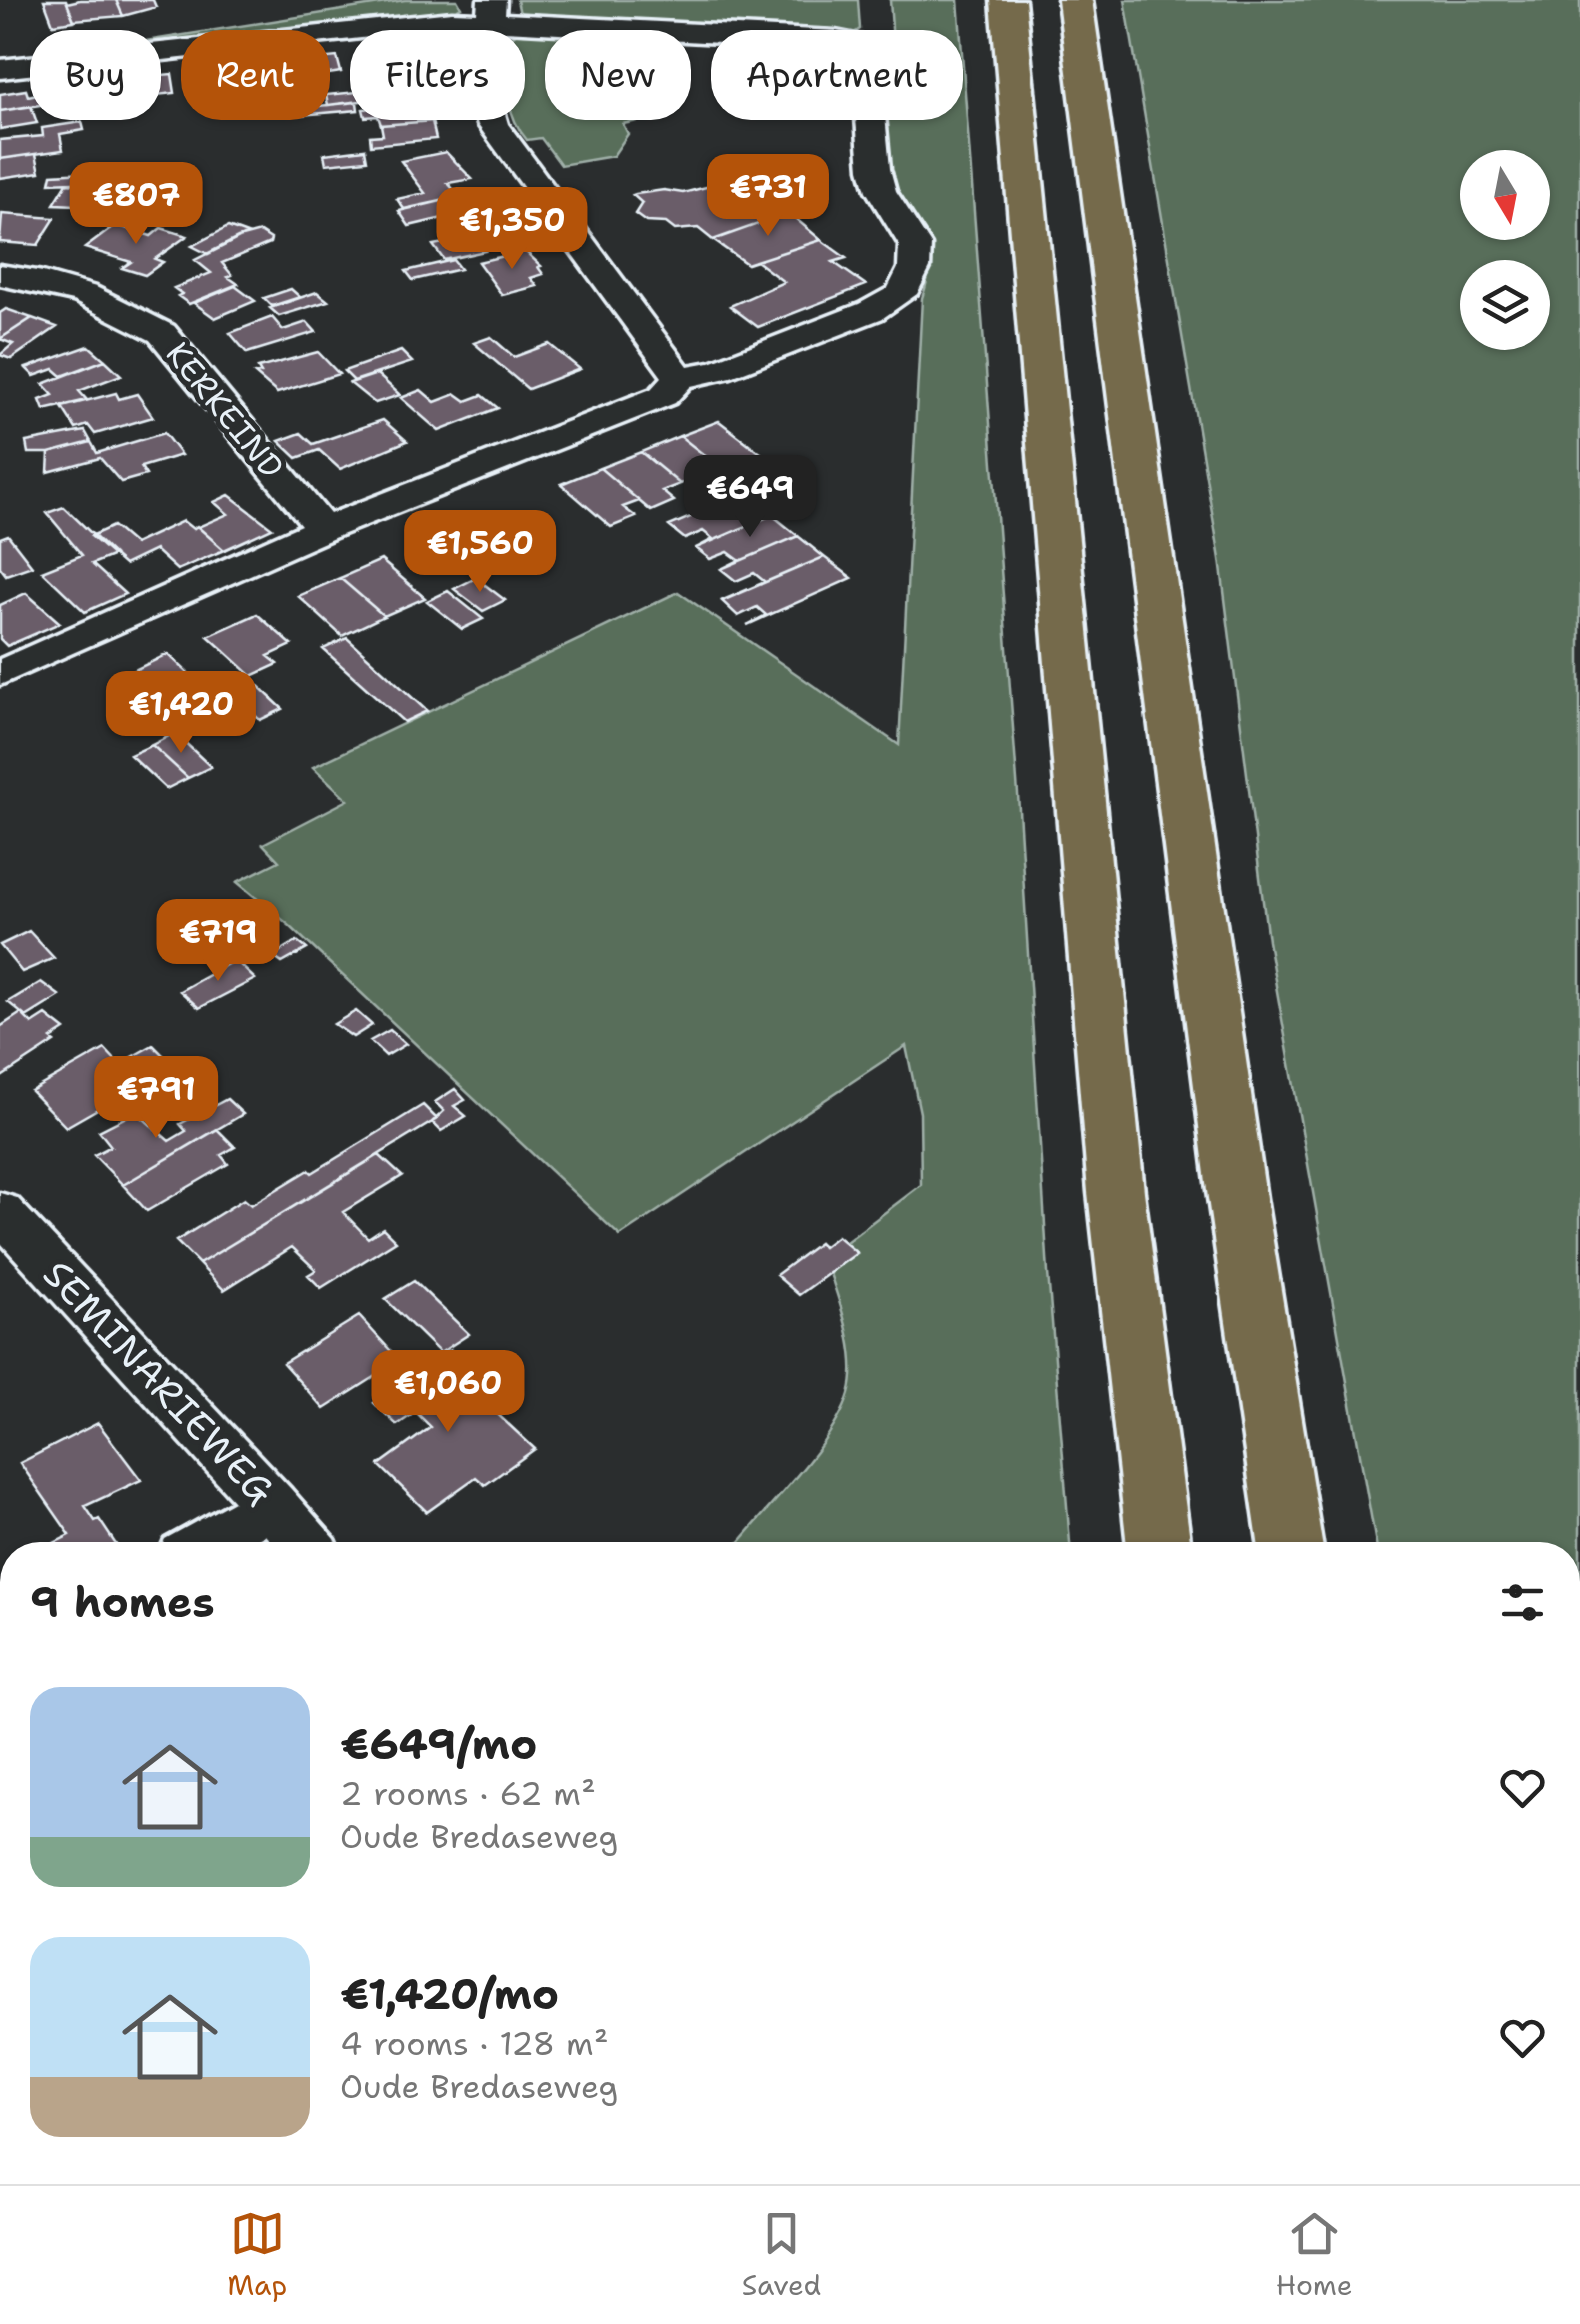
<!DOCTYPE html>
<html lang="en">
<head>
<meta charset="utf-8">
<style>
	:root { --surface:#fff; --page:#f2f2f2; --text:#222; --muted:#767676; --line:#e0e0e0; --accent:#b45309 }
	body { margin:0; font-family:"Shantell Sans",sans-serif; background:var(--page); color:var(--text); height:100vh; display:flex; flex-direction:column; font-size:38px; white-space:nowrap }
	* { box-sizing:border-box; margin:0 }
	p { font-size:32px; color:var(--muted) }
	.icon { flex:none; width:55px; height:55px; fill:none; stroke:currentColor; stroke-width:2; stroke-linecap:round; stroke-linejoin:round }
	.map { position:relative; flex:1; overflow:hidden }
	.sheet { position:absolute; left:0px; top:1542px; width:1580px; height:642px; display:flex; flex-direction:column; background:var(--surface); border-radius:40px 40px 0 0; box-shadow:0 2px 8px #0004 }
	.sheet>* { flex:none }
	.hud { position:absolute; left:30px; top:30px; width:1000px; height:90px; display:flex; gap:20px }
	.needle { width:65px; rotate:170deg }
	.tools { position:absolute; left:1460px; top:150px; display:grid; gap:20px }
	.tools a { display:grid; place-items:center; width:90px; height:90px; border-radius:50%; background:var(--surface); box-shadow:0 2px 8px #0004; font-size:50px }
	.price { position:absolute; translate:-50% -85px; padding:0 22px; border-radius:20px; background:var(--accent); color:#fff; font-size:32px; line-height:65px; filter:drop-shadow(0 2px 5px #0008) }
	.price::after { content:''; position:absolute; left:50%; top:60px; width:30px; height:22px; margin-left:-15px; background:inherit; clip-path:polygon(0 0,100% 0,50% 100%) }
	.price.on { background:#222; color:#fff }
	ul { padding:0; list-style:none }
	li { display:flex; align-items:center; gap:30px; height:250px; padding:0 30px }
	li span { display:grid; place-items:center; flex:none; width:280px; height:200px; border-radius:30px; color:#555 }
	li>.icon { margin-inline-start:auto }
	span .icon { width:120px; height:120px; fill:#fffc; stroke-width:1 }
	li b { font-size:42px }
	h2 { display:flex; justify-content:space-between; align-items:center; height:120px; padding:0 30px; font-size:42px }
	.tag { padding:0 35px; border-radius:40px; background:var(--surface); box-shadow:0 2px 8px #0004; font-size:35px; line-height:90px }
	.tag.on { background:var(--accent); color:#fff }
	.tab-bar { display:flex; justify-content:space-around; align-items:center; height:140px; border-top:2px solid var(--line); background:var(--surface); font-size:28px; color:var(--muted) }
	.tab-bar a { display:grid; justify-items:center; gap:5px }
	.tab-bar .on { color:var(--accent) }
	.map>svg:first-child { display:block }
</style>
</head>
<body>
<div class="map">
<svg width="1580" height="2184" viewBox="0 0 1580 2184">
	<rect width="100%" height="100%" fill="#2a2d2e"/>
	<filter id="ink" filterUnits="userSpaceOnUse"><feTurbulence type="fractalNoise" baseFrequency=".01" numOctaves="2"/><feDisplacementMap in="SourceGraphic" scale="20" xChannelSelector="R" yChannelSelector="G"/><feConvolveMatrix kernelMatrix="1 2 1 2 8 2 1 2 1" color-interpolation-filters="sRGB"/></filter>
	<g filter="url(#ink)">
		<path fill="#586e5a" stroke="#a0b0a9" stroke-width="2.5" fill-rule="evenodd" d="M405 0H457L461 7 447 15 64 54Z
			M517 0H858L860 29 854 33 520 14Z
			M890 0H958L1018 794 1048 1273 1071 1555H729C762 1512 835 1443 849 1394 861 1354 837 1296 825 1258L921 1185 920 1113 906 1046 620 1236 290 926 237 882 279 861 263 844 348 800 313 767 678 592 899 745 922 298C946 233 900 228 888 170 880 133 883 91 881 53L893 43Z
			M1125 0H1580V2184H1494L1492 2173 1568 2172V1555H1378L1268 941 1220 559ZM1478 168H1532V222H1478ZM1478 278H1532V332H1478Z
			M518 32 673 37 666 115 623 124 628 134 613 156 561 165 541 138 527 140C502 111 507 76 507 41Z
			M940 2173H1123L1124 2184H947Z"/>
		<path fill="#6b5d69" stroke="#e8f1f8" stroke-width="2.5" d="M44 0H66L74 21 53 24Z
			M80 0H116L123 16 74 20 67 3Z
			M116 0H153L156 7 123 16Z
			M431 52 430 69 366 71 368 54Z
			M337 57 341 72 322 75 318 59Z
			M305 60 309 79 273 83 269 64Z
			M246 63 247 66 269 64 273 83 236 86 232 65Z
			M232 65 236 86 199 90 196 72Z
			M430 69 429 87 364 89 365 81 381 80 382 70Z
			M150 73 151 76 172 74 175 93 138 97 135 75Z
			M135 75 138 97 104 101 105 109 87 110V95L100 94 99 82Z
			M86 83 87 98 0 111V94L26 90 28 96Z
			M367 91 369 100 328 105 326 95Z
			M357 102 358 110 300 115 298 108Z
			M428 102 432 121 381 125 378 116 365 117 363 109Z
			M31 106 37 123 0 129V111Z
			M432 121 436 139 371 145 370 136 383 135 381 125Z
			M82 122 84 130 60 134 63 150 0 159V140L43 136 42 128Z
			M365 149 367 160 326 164 324 154Z
			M446 152 472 179 448 183 460 197 404 209 397 199 425 193 401 161Z
			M36 154 40 172 0 178V159Z
			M120 170 119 180 50 183 52 174Z
			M741 178 789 213 713 240 698 228 675 230 666 223 646 222 635 214 642 203 633 195 636 194 664 190 683 193Z
			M67 183 89 185 77 205 54 204Z
			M441 201 447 209 480 202 493 219 450 228 443 218 409 226 399 211Z
			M789 213 821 240 747 264 713 240Z
			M2 214 55 218 38 245 0 242Z
			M500 217 514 235 479 243 485 251 444 260 433 245 454 241 445 229Z
			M116 225 151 236 161 228 187 236 155 259 163 262 145 275 122 268 131 262 85 248Z
			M228 227 247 234 208 254 192 246Z
			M260 232 271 239 270 243 222 263 232 275 228 277 238 284 189 304 178 296 182 294 174 288 211 273 195 260 238 238Z
			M821 240 846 258 833 262 866 285 758 327 730 306 784 282 756 261Z
			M525 251 541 266 538 267 543 274 531 278 537 286 502 295 478 262Z
			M453 260 460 269 413 280 406 271Z
			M235 286 255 301 215 318 194 303Z
			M291 289 300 297 272 306 264 298Z
			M317 292 328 301 279 316 270 308Z
			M6 309 32 318 0 339V313Z
			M272 317 283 330 307 322 316 332 247 353 230 333Z
			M32 318 57 327 11 359 0 355 13 344 0 339Z
			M491 337 514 357 549 344 580 369 528 389 474 343Z
			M89 346 105 360 62 376 54 369 34 376 26 368Z
			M401 351 412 362 354 381 344 371Z
			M318 352 339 374 277 393 255 374 261 373 258 368Z
			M105 360 121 375 79 391 87 400 44 410 40 400 53 395 43 384Z
			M377 374 400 395 375 403 350 383Z
			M421 390 435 402 456 394 466 401 482 395 498 408 439 431 401 398Z
			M116 393 119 399 137 394 153 417 95 434 88 425 76 429 62 407Z
			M383 420 407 441 340 469 319 450 297 458 279 441 301 433 313 444Z
			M719 421 771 461 747 471 735 461 721 467 732 477 680 436Z
			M85 431 91 442 49 453H28L26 442Z
			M164 433 181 455 141 467 146 475 121 482 100 458 48 472 49 453 91 442 97 453Z
			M680 436 732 477 710 486 698 477 680 484 641 452Z
			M641 452 680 484 662 491 674 501 651 511 600 468Z
			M600 468 651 511 639 501 623 507 636 517 611 527 561 484Z
			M745 494 772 515 696 548 713 539 703 531 685 539 669 526Z
			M229 495 272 528 224 550 198 527 228 514 214 502Z
			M64 507 114 555 92 564 125 594 85 612 42 571 82 555 47 513Z
			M495 513 527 540 458 569 430 544 474 526 471 523Z
			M772 515 798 536 721 569 739 560 728 552 710 559 696 548Z
			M183 521 193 529 197 526 224 550 177 570 155 550 124 565 91 536 113 526 134 544Z
			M8 535 32 566 6 575 0 567V538Z
			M798 536 824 557 721 601 765 582 754 573 736 581 721 569Z
			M824 557 852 578 747 625 766 615 757 607 738 616 722 601Z
			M381 560 425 598 384 616 340 578Z
			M340 578 384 616 342 636 298 596Z
			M476 578 505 600 483 611 454 589Z
			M448 591 483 619 462 629 427 601Z
			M26 593 60 623 7 646 0 639V605Z
			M257 614 292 645 268 656 278 664 252 676 208 636Z
			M347 638 427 711 404 722 323 649Z
			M168 654 203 687 191 692 215 714 182 730 122 676Z
			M253 681 283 709 260 720 229 692Z
			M175 733 211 767 188 778 152 745Z
			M152 745 188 778 166 789 130 755Z
			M29 931 54 958 22 972 0 945Z
			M297 941 307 949 282 963 272 956Z
			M235 960 255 979 199 1008 180 991Z
			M41 982 60 996 26 1017 8 1002Z
			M356 1011 372 1025 353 1037 334 1024Z
			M21 1013 32 1024 46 1015 65 1030 51 1039 55 1042 0 1078V1027Z
			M390 1030 406 1044 386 1056 370 1041Z
			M153 1045 172 1064 184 1057 199 1073 149 1101 136 1087 66 1127 31 1091 105 1049 119 1064Z
			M455 1089 465 1100 454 1106 466 1116 441 1131 432 1122 444 1111 435 1102Z
			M227 1099 243 1114 123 1185 94 1155 111 1146 99 1131 136 1112 169 1141 186 1131 180 1124Z
			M423 1105 437 1119 199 1264 176 1241 244 1199 251 1205 309 1170 312 1173Z
			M217 1129 235 1147 221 1155 228 1164 147 1211 123 1185Z
			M379 1155 402 1176 343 1212 368 1238 383 1228 396 1241 321 1288 308 1275 316 1270 292 1247 224 1290 199 1264Z
			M837 1236 857 1253 799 1295 776 1275 819 1243 823 1247Z
			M414 1281 469 1334 440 1353 385 1299Z
			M359 1316 400 1361 324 1409 283 1363Z
			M451 1350 474 1372 454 1385 467 1400 476 1394 535 1449 485 1485 476 1477 427 1512 379 1465 431 1427 416 1412 397 1425 374 1403Z
			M98 1423 141 1480 85 1506 95 1521 99 1519 123 1555H54L48 1546 70 1535 20 1463Z
			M1 1716 12 1734V1750L4 1755 12 1770V1799L0 1806Z"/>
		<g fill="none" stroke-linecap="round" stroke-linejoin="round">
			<g stroke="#e8f1f8" stroke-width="7">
				<path id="minor" d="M478 0H506L505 14 835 31 866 37 879 51 890 169 896 191 931 245 930 268 917 294 883 318 731 377 691 386 675 403 336 537 0 685V659L301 525 150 340 73 301 0 285V265L43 272 96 287 174 326 330 514 651 389 662 377 478 125 472 104 477 30 452 28 0 78V60L452 12 477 13ZM505 31 847 50 851 53 860 169 866 191 899 245 898 268 888 288 859 304 710 362 688 366 508 124 502 104Z
					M0 1193 17 1198 291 1489 335 1539 342 1555H283L265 1535 230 1555H158L165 1539 234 1501 0 1242Z
					M12 1627V1677L0 1682V1632Z
					M827 2172H894L899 2184H832Z"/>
			</g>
			<g stroke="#e8f1f8" stroke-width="7">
				<path id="motorway" d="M991 0H1025L1144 1192 1192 1555H1128L1088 1192Z
					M1058 0H1092L1266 1198 1324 1555H1260L1208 1198Z
					M1200 2172H1276L1277 2184H1201Z
					M1353 2172H1429L1431 2184H1355Z"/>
			</g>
			<use href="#minor" fill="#2a2d2e" fill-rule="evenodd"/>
			<use href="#motorway" fill="#756b4b" fill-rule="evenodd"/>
		</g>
	</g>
	<g text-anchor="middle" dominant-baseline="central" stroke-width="10" stroke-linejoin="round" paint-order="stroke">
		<g font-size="32" fill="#e8f1f8" stroke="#2a2d2e">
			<text transform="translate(225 410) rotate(51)">KERKEIND</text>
		</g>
		<g font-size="38" fill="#e8f1f8" stroke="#2a2d2e">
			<text transform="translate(159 1382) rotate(47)">SEMINARIEWEG</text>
		</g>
	</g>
</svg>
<div class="tools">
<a><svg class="needle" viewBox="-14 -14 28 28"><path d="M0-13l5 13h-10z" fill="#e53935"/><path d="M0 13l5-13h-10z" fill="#767676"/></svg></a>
<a><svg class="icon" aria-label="layers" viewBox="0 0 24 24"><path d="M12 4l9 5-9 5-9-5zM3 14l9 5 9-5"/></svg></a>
</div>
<b class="price" style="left:768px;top:239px">€731</b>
<b class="price" style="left:136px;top:247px">€807</b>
<b class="price" style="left:512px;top:272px">€1,350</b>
<b class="price on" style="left:750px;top:540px">€649</b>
<b class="price" style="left:480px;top:595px">€1,560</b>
<b class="price" style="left:181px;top:756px">€1,420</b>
<b class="price" style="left:218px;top:984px">€719</b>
<b class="price" style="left:156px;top:1141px">€791</b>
<b class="price" style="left:448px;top:1435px">€1,060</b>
<div class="hud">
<a class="tag">Buy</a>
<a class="tag on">Rent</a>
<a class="tag">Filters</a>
<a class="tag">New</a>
<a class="tag">Apartment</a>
</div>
<section class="sheet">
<h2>9 homes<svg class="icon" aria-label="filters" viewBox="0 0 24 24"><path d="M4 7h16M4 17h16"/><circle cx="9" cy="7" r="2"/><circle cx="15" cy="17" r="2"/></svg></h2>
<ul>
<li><span style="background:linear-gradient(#a9c7e8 75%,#7fa58c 0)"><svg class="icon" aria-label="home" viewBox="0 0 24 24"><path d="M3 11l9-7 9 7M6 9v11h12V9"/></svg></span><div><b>€649/mo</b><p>2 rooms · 62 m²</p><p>Oude Bredaseweg</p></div><svg class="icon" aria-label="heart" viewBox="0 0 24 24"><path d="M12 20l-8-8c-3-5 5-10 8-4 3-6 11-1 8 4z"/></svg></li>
<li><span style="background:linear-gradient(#bfe0f5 70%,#b9a48a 0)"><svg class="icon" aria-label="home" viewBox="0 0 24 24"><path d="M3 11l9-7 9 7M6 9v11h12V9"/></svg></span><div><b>€1,420/mo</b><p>4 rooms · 128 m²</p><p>Oude Bredaseweg</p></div><svg class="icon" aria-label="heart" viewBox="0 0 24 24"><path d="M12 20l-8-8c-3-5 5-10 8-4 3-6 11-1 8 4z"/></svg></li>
</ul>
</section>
</div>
<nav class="tab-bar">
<a class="on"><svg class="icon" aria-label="map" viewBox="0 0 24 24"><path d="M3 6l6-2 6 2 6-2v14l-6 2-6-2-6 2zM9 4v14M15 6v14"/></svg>Map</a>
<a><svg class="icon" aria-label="saved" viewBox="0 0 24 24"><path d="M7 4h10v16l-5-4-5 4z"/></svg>Saved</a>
<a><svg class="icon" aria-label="home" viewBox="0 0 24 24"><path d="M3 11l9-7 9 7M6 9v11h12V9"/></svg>Home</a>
</nav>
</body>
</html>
